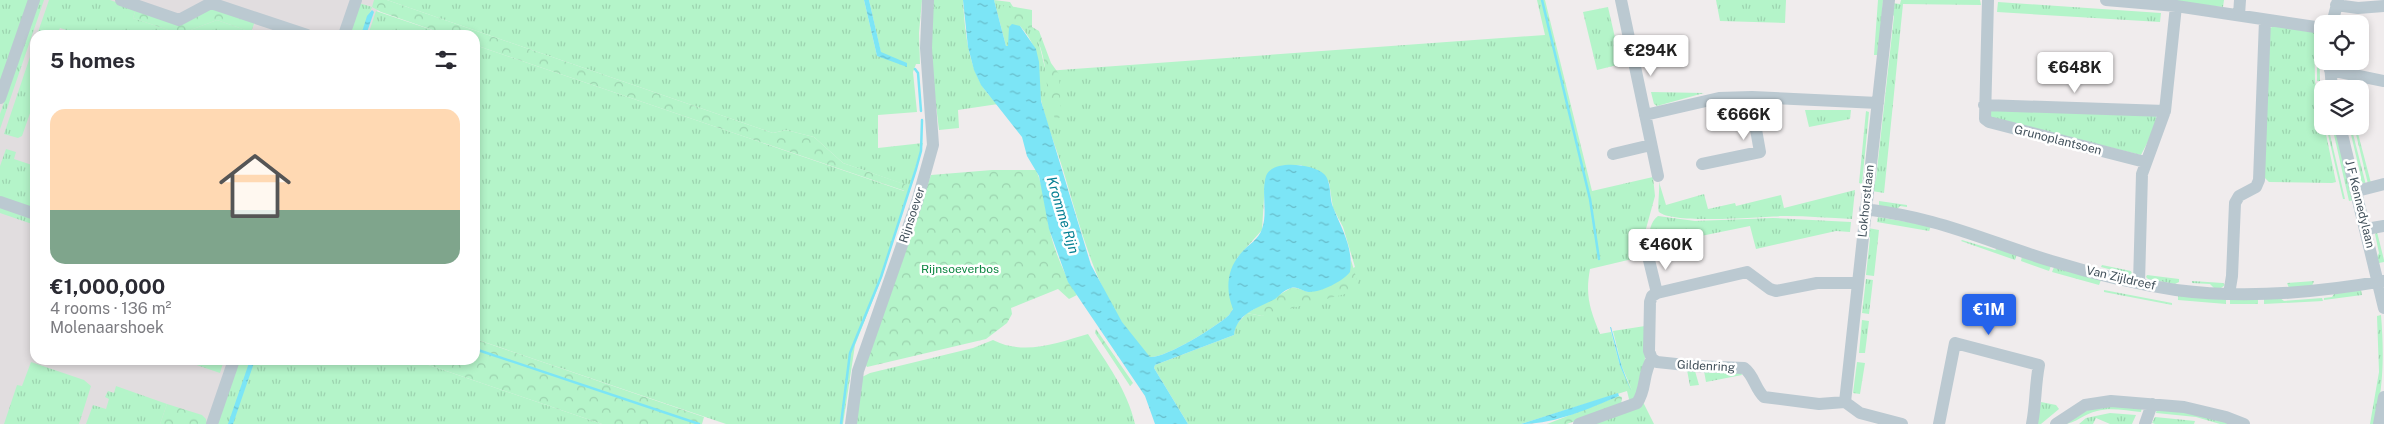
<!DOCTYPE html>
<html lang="en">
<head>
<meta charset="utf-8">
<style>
	:root { --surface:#fff; --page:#f7f7f7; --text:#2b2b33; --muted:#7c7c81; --line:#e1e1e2; --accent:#2563eb }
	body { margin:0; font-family:"Public Sans",sans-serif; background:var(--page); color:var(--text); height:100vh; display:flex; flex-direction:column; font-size:19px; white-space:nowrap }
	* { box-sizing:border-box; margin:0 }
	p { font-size:16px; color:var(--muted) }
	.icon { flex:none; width:28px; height:28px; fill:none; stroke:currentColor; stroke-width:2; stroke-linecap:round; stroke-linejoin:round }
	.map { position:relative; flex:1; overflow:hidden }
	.panel { position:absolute; left:30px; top:30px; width:450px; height:335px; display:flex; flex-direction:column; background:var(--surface); border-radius:15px; box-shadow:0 2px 8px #0003 }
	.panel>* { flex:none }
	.buttons { position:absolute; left:2314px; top:15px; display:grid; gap:10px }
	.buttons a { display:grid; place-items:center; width:55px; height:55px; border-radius:10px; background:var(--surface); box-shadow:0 2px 8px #0003; font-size:25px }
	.price { position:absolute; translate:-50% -42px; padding:0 11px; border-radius:5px; background:#fff; color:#222; font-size:16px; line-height:32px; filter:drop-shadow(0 1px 2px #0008) }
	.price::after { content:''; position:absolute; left:50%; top:30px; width:15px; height:11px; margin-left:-8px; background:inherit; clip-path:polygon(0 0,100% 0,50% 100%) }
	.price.current { background:var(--accent); color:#fff }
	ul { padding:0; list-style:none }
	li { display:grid; align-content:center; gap:10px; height:265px; padding:0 20px }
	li+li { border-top:1px solid var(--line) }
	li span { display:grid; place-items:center; height:155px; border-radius:15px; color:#555 }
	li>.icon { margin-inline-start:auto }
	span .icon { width:90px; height:90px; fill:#fffc; stroke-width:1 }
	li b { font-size:21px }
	h2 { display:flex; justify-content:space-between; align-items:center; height:60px; padding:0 20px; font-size:21px }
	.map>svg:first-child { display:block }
</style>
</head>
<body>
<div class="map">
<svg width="2384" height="424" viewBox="0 0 2384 424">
	<defs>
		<pattern id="grass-tufts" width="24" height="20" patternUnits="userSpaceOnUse" patternTransform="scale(1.25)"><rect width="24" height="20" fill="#b4f4c9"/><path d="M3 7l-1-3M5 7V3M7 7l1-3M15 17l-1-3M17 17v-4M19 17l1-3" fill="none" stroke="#9cd3af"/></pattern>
		<pattern id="forest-crowns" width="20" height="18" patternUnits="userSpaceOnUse" patternTransform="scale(1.25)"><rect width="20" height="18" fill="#b4f4c9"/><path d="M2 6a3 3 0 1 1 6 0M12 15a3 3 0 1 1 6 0" fill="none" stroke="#9cd3af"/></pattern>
		<pattern id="water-ripples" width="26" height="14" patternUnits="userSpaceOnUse" patternTransform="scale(1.25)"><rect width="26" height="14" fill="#7ce5f6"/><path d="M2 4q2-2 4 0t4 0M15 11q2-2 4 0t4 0" fill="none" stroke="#67bcca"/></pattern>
	</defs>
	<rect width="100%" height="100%" fill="#f0eced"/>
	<path fill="#e1dddf" d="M0 0H381L369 35H35V360H255L233 424H0Z"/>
	<path fill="url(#grass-tufts)" d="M0 0H30L0 85Z
		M39 0H44L0 129V114Z
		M49 0H110L136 9 133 18 180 34 217 20 251 32 250 35H82L60 28 57 35H37Z
		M387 0H864L877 56 893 58 881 53 869 0H922L919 33 920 64H916L913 72 917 112 878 115V148L923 143 882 277 855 345 843 424H726L475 339V45L904 191 906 185 843 163 814 137 786 130 773 133Z
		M931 0H963C965 35 969 81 998 104L958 110 959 128 939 130 929 47Z
		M994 0 1010 2C1015 11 1021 16 1028 23 1040 37 1041 55 1046 71L1545 35 1537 0H1545L1592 191 1653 177 1655 196 1644 236 1645 256 1590 269C1585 296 1590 309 1600 334L1611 332 1620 366 1632 390 1622 367 1613 331 1645 326C1645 353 1648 382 1630 403L1627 391 1521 424H1188L1154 368 1155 365 1234 335 1235 326 1247 313 1262 316 1355 267 1343 227 1333 208 1329 182 1301 165 1280 166 1265 182 1262 230 1237 258 1233 309 1229 315C1216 327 1166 358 1150 357 1101 308 1085 244 1066 180 1059 154 1048 130 1042 104 1034 72 1046 55 1020 26L1009 27V47L1006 46Z
		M1716 0H1786L1785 23 1720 21Z
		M1878 0H1883L1879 55H1874Z
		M1901 0H1980L1981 5 1903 4 1884 193 1872 191 1876 179 1894 16 1891 13 1892 3 1900 4Z
		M2139 0H2224L2223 7Z
		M1998 2 2161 13 2160 22 1997 12Z
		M359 3 372 7 361 35H348Z
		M1608 7 1621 64 1597 70 1583 12Z
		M376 11 447 35H368Z
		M2274 26 2314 32 2315 82 2336 182 2332 183 2269 182 2264 177 2270 28Z
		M2317 41H2319L2320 81H2317Z
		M35 42V99L22 136 18 138 4 134Z
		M1651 92 1704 93 1657 106 1654 104Z
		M1805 110H1851L1850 119 1809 127Z
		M1990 110 2155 114 2158 122 2141 155 1991 118Z
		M1866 111 1869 112 1862 184 1859 183Z
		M2326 126H2328L2345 199H2343Z
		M2332 126H2335L2354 200 2349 201Z
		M2349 126H2351L2366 185 2359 180 2361 177Z
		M2354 126H2356L2371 183 2368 184Z
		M6 149 16 152 14 159 35 166V210L0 198V166Z
		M1659 182 1666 205 1704 194 1708 209 1735 203 1736 206 1781 195 1784 208 1855 190 1852 219C1830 218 1808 216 1786 216 1763 216 1674 225 1659 212 1657 210 1660 188 1659 182Z
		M1879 201 1907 205V207L1900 206 1896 210 1879 206Z
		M0 207 35 219V225L0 213Z
		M1658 216 1695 221 1773 218 1851 222 1850 232 1836 231 1756 249 1750 226 1691 238 1692 243 1649 252C1648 241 1648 223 1658 216Z
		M1878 217 1931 226 1929 231 1877 222Z
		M1868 228 1879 230 1874 276 1866 275 1870 238 1867 234Z
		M2377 232 2384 260V262L2379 263 2377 257 2379 253 2375 234Z
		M1962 240 1995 250 1998 248 2017 254 2015 260 1961 241Z
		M2022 256 2051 266 2049 271 2021 261Z
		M2102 265 2131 271 2132 274 2126 276 2117 273 2116 271 2101 267Z
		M2054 267 2101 280 2099 285 2052 272Z
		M2147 275 2179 279V282L2175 284 2148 279 2146 277Z
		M1866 279 1873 280 1869 314 1862 313Z
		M2192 281 2223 283 2225 285 2221 288H2214L2210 284 2192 283Z
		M2314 281 2312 286 2289 288 2287 283Z
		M2104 290 2172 303V305L2104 292Z
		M2361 290 2362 295 2324 300V298L2332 297 2334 294Z
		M2178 294 2226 298V304L2178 300Z
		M2230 298H2258V304H2230Z
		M2264 298H2280L2284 301 2322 298 2323 301 2264 304Z
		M2381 315C2384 352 2384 388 2374 424H2370L2379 372 2377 316Z
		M1862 320 1869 321 1865 353H1859Z
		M1088 334C1107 364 1127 389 1135 424H856L862 377 870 373 973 348 993 340C1024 356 1057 343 1088 334Z
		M182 360H224L220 373Z
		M237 360H414L602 424H215Z
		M31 362 84 380 91 386 79 424H4L17 385 22 386Z
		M1857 362 1865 363 1860 394 1853 393Z
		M1687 370 1695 371 1699 385 1690 386Z
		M1704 371H1740L1742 375 1706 382Z
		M116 386 167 404 160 424H86L93 405 106 409 109 399 105 397 108 391 114 393Z
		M1642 400 1654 424H1586Z
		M2041 402 2056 405 2059 409 2041 424H2036Z
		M2097 406 2142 407 2141 412C2127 411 2111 407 2097 411 2085 413 2075 424 2064 424L2075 416Z
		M2157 409 2199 414 2231 424H2220L2196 417 2156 413Z
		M2110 413 2136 415 2132 424H2110L2096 418 2093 424H2079L2086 418Z
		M2155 417 2195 421 2194 424H2155L2152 423Z"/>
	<path fill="url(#forest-crowns)" d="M374 0H387L773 133 786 130 814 137 843 163 907 185 905 191 475 45V35H447L381 12 372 7Z
		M931 0H953L952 4 930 8Z
		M1003 5 1032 10V27L1039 31 1051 63 1059 74 1061 116 1056 121C1053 113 1049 104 1048 95 1045 68 1045 33 1017 20L1008 33Z
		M212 7 255 21 251 32 217 20 180 34 133 18 136 9 179 23Z
		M992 170H1036C1044 188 1045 208 1049 227 1054 250 1064 275 1077 295L1069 299 1058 289 1011 308 1012 314 1007 323 986 339 867 367 864 362 931 175Z
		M1351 260 1360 290 1262 316 1247 313 1291 288C1298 287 1304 292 1310 292 1326 291 1351 278 1351 260Z
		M1096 329 1133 383 1130 386 1095 333Z
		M475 339 704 417 702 424H602L414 360H475Z
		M1619 396 1622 397 1621 405 1567 424H1547Z
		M167 404 202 415 206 419 207 424H160Z"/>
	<path fill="url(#water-ripples)" d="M864 0H869L881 52 907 63V67L877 56Z
		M963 0H994L1006 46H1008L1009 27 1012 24 1020 26 1036 49 1039 62 1041 101 1091 265 1122 322 1150 357C1166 358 1216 327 1229 315L1233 309C1225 289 1227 268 1242 252 1248 245 1259 239 1262 229 1268 213 1261 193 1266 176 1272 159 1313 164 1324 174 1332 182 1329 197 1333 207 1341 228 1354 248 1350 272 1343 281 1322 292 1309 292 1303 292 1298 286 1291 288 1284 290 1280 295 1275 299 1258 308 1237 313 1234 335L1155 365 1154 368 1188 424H1155L1145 396 1068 282 1049 229 1039 176 1027 156 1022 137 981 85 974 70 968 47Z
		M372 10 374 12 366 35H361L367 16Z
		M1610 327H1611L1622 367 1631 391 1620 366Z
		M250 360H255L233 424H228Z
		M1618 393 1619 396C1588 409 1555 424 1521 424Z"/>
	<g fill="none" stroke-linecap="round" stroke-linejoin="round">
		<path stroke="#7ce5f6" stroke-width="2.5" d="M1542 0 1590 199 1599 259
			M915 69 918 73 921 111
			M475 349 699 424
			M841 424 850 353 881 277 916 169 921 151 922 120"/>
		<path stroke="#bbc9d1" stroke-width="12" d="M121 0 179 20 211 3 307 35
			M1621 0 1658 176
			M1988 0 1985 119 1989 122 2145 162
			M2106 0 2176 6 2322 28
			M2336 5 2358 8 2384 6
			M2239 15 2240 0
			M2332 24 2338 0
			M344 35 356 0
			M2330 64 2332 89
			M2330 70 2384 81
			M0 98 34 0
			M1984 105 2165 111
			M1645 115 1719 98 1752 97 1878 103
			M2340 126 2384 308
			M1613 154 1651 145
			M1702 164 1760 152 1752 107V97
			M2357 191 2384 184
			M0 202 35 214
			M1865 209C1887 212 1910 216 1932 222 1974 233 2013 250 2055 262 2094 274 2136 284 2176 290 2245 299 2316 293 2384 281
			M2366 229 2384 226
			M1648 256 1657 293
			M2139 283 2142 174 2165 111 2176 6
			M2229 294 2232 276 2235 203 2239 196 2256 187 2259 180 2265 20
			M1845 402 1819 404 1764 397C1755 389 1754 375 1744 368L1695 366 1657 362 1652 359 1649 351 1650 302 1652 296 1657 293 1747 272 1770 289 1776 291 1817 283H1857
			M1845 402 1889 0
			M1845 402 1860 413 1902 424
			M212 424 234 360
			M851 424 858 371 917 202 933 145 926 48 928 0
			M1579 424 1637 403C1647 389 1642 374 1652 359
			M1939 424 1955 343 2039 365C2035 385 2036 404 2032 424
			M2056 424 2085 405 2111 401 2184 407 2226 417 2244 424
			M2145 424 2152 404
			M2379 424 2384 397"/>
	</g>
	<g text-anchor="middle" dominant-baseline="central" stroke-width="5" stroke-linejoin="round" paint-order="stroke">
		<g font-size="12" fill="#43525c" stroke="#fff">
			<text transform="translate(2058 140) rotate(14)">Grunoplantsoen</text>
			<text transform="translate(1866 201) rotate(-84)">Lokhorstlaan</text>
			<text transform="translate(2360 204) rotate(76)">J F Kennedylaan</text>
			<text transform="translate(912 215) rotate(-72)">Rijnsoever</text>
			<text transform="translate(2121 278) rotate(13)">Van Zijldreef</text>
			<text transform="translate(1706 366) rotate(3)">Gildenring</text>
		</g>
		<g font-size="12" fill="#0c8641" stroke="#fff">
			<text x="960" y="269">Rijnsoeverbos</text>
		</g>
		<g font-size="14" font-style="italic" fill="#037e92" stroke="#fff">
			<text transform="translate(1063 215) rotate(73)">Kromme Rijn</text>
		</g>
	</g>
</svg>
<div class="buttons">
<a><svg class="icon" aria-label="locate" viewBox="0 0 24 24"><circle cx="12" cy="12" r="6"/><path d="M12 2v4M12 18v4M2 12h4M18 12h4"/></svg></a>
<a><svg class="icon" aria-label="layers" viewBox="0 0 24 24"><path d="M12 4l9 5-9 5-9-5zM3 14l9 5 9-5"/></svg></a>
</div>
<b class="price" style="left:1651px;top:77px">€294K</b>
<b class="price" style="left:2075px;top:94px">€648K</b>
<b class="price" style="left:1744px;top:141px">€666K</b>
<b class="price" style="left:1666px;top:271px">€460K</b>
<b class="price current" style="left:1989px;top:336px">€1M</b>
<section class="panel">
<h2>5 homes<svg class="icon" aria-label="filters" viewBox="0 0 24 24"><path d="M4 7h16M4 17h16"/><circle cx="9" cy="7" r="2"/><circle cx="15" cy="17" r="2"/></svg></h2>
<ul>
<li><span style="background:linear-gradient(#ffd9b3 65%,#7fa58c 0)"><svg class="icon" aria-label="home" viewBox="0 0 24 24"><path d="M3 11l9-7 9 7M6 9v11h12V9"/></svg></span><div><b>€1,000,000</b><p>4 rooms · 136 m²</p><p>Molenaarshoek</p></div></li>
</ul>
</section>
</div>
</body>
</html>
